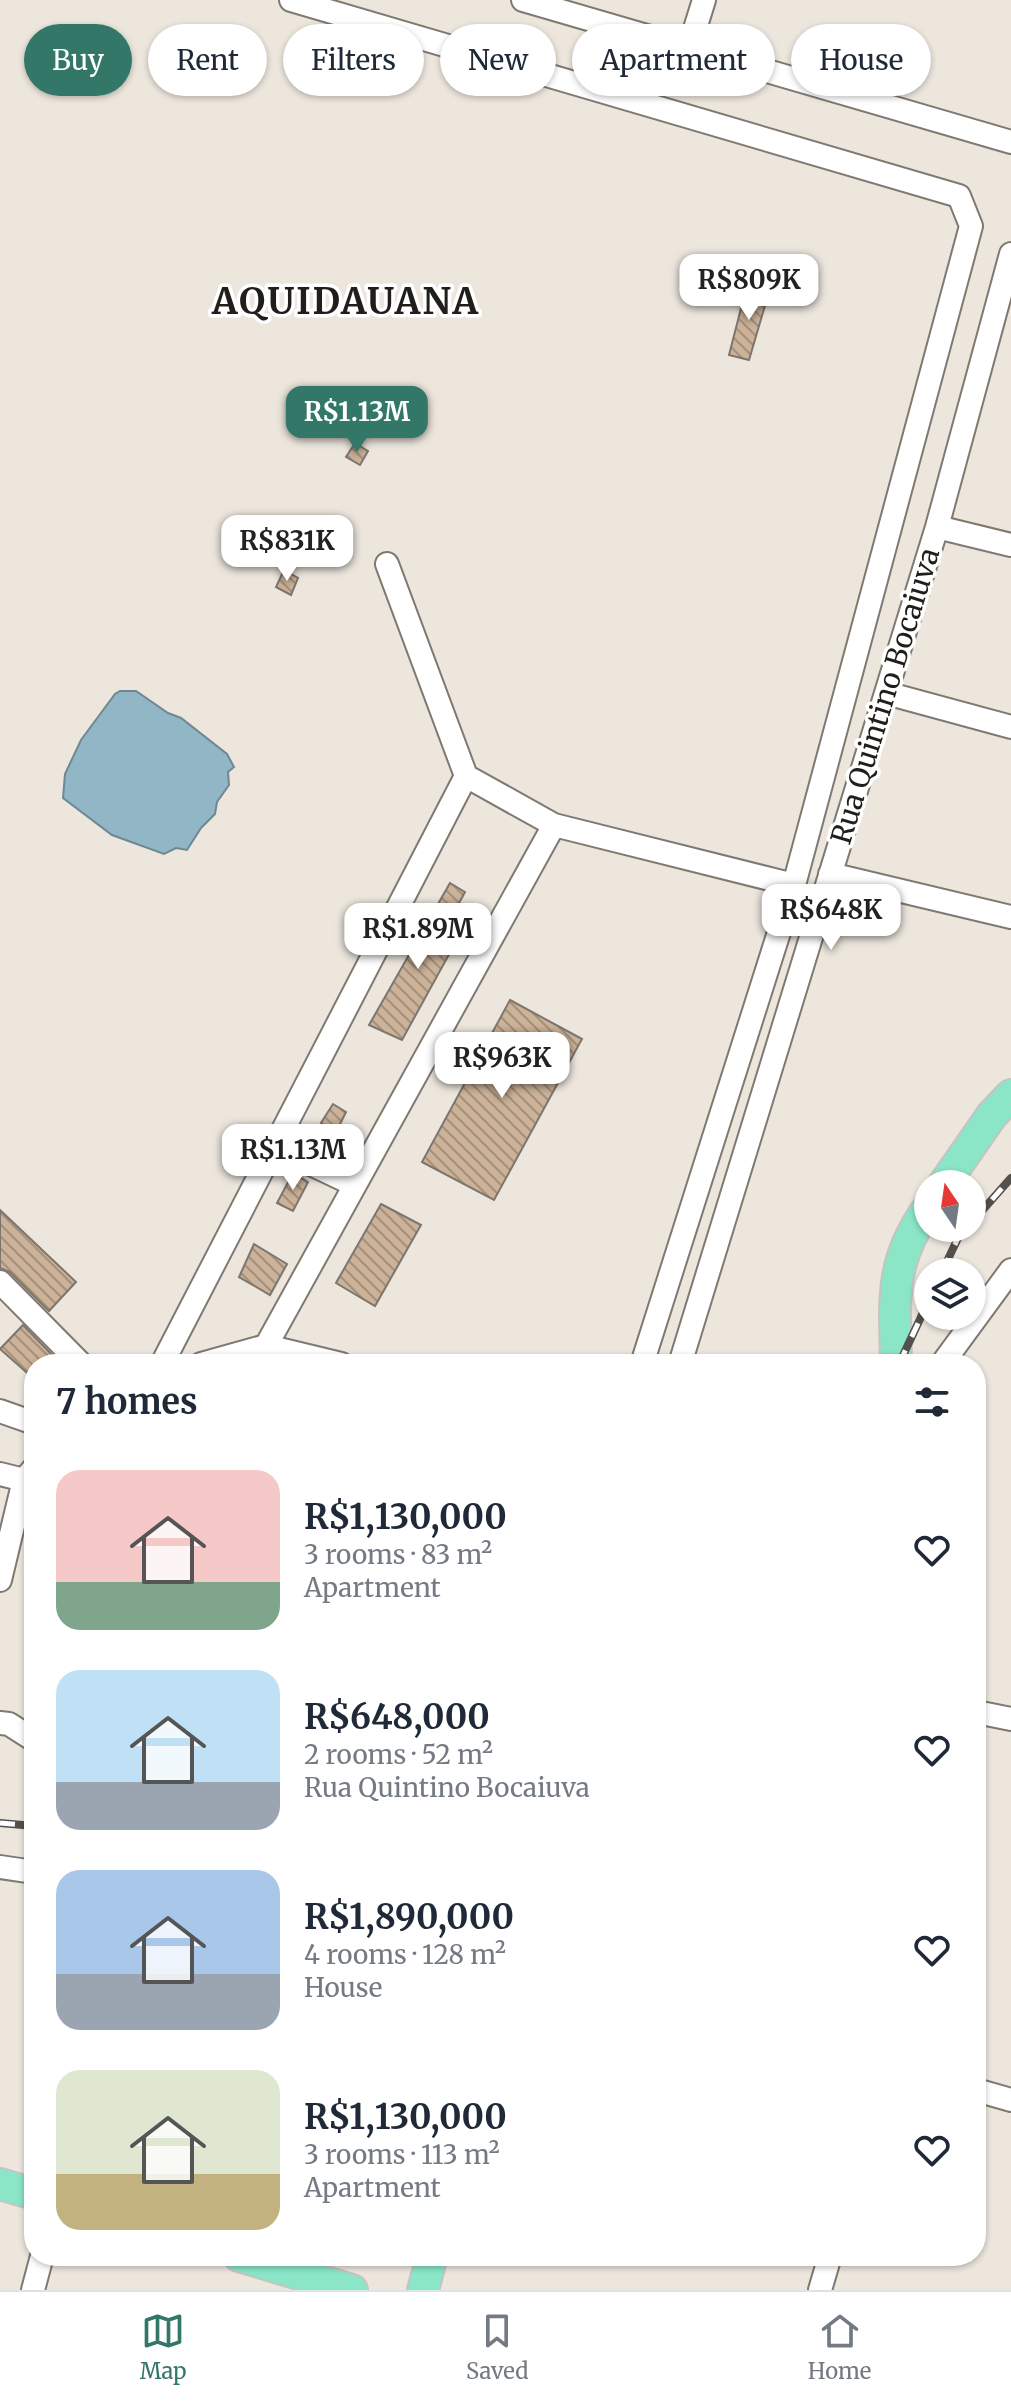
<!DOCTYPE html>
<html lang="en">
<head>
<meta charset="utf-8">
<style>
	:root { --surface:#fff; --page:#f6f6f7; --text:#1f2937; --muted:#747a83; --line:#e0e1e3; --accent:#337769 }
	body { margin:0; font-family:Merriweather,serif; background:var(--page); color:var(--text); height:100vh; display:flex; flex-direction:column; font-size:30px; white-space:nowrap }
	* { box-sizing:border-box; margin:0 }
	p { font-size:26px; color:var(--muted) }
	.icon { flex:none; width:44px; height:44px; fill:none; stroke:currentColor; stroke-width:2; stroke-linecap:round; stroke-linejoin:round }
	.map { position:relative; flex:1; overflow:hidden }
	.panel { position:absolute; left:24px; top:1354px; width:962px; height:912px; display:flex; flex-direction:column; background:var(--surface); border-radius:32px; box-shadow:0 2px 6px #0004 }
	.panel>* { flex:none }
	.banner { position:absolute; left:24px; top:24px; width:964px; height:72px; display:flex; gap:16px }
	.needle { width:52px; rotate:347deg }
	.fabs { position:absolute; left:914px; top:1170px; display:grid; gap:16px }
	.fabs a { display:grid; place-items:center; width:72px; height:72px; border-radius:50%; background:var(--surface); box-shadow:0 2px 6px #0004; font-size:40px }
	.price { position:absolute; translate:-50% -68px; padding:0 18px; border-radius:16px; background:#fff; color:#222; font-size:26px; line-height:52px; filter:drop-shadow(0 2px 4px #0008) }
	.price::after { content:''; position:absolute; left:50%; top:48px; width:24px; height:18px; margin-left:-12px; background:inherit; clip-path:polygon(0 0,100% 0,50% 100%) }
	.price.active { background:var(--accent); color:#fff }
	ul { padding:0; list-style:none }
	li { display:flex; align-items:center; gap:24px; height:200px; padding:0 32px }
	li span { display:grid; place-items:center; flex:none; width:224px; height:160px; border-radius:24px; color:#555 }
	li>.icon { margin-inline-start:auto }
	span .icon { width:96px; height:96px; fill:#fffc; stroke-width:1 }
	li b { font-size:34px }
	h2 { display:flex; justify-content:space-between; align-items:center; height:96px; padding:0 32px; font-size:34px }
	.chip { padding:0 28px; border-radius:36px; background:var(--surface); box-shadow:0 2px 6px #0004; font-size:28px; line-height:72px }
	.chip.active { background:var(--accent); color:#fff }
	.dock { display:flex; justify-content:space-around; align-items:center; height:112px; border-top:2px solid var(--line); background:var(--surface); font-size:22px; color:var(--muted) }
	.dock a { display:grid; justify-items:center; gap:4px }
	.dock .active { color:var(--accent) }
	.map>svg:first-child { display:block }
</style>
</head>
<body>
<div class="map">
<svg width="1011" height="2290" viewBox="0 0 1011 2290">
	<defs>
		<pattern id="building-back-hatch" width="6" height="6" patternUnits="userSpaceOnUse" patternTransform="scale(2)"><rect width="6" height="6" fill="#cbb298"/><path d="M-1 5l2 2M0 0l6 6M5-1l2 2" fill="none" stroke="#a4907b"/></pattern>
	</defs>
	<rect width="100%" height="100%" fill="#ece6dd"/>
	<path fill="#91b6c6" stroke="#6f8892" stroke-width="2" d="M120 691H136L168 713 181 718 227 754 234 767 228 772 229 785 217 802 215 814 201 828 187 850 176 848 164 854 112 835 63 798 65 774 81 740 115 694Z"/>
	<path fill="url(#building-back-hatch)" stroke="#7d766f" stroke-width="2" d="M747 285 769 292 749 360 729 355Z
		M355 443 368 451 360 465 346 457Z
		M284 570 298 578 291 595 276 587Z
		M450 883 465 892 438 942 452 949 402 1040 369 1025Z
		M510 1000 582 1039 494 1200 422 1162Z
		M333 1104 346 1112 336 1132 321 1123Z
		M293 1173 308 1182 293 1211 277 1203Z
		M381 1204 421 1225 375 1306 336 1283Z
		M0 1210 76 1282 49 1311 10 1272 0 1268Z
		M254 1244 287 1264 270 1295 239 1277Z
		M23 1325 61 1364H34V1379L0 1349Z"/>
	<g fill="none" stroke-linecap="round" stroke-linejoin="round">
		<g stroke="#7f7971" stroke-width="26">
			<path id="minor" d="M291 0 959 196 971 226 794 885 554 825 466 776
				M523 0 1011 142
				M689 48 704 0
				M937 527 1011 545
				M886 693 1011 727
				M830 874 1011 917
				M273 1146 355 1185
				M0 1282 81 1364
				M162 1364 466 776 387 564
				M201 1364 266 1346 554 825
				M262 1364 266 1346 341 1364
				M642 1364 794 885
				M680 1364 937 527 1011 254
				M942 1364 1011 1270
				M0 1411 34 1423
				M0 1474 24 1480
				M0 1580 24 1480 34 1468
				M976 1712 1011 1719
				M0 1723 9 1724 34 1740
				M0 1867 34 1872
				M976 2090 1011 2100
				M33 2290 42 2256
				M820 2290 830 2256"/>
		</g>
		<g stroke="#c5c4c3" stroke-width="34">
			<path id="major" d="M944 1184 992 1115 1011 1095
				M896 1364C895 1300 889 1263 928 1208
				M0 2184 34 2194
				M239 2256 352 2290
				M423 2290 432 2256"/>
		</g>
		<use href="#minor" stroke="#fff" stroke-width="22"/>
		<use href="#major" stroke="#8ae6c6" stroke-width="30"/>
		<g stroke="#54514c" stroke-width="8">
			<path id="rail" d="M972 1222 1011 1178
				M942 1272 958 1238 967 1228
				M899 1364 928 1302
				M0 1823 34 1826"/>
		</g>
		<use href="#rail" stroke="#fff" stroke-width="5" stroke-dasharray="15" stroke-linecap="butt"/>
	</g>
	<g text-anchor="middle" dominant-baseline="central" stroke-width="7" stroke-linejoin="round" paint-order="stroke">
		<g font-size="28" fill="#201e1a" stroke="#fff">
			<text transform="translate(885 696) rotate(-73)">Rua Quintino Bocaiuva</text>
		</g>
		<g font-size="36" font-weight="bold" letter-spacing="2" fill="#201e1a" stroke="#fff">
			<text x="346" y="301">AQUIDAUANA</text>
		</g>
	</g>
</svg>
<div class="fabs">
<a><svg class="needle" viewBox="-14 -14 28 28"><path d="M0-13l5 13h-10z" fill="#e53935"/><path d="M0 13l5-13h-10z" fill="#747a83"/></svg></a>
<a><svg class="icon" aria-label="layers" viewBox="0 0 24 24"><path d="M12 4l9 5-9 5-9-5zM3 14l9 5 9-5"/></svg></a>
</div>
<b class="price" style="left:749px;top:322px">R$809K</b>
<b class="price active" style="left:357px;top:454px">R$1.13M</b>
<b class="price" style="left:287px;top:583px">R$831K</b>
<b class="price" style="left:831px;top:952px">R$648K</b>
<b class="price" style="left:418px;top:971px">R$1.89M</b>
<b class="price" style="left:502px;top:1100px">R$963K</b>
<b class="price" style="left:293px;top:1192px">R$1.13M</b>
<div class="banner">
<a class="chip active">Buy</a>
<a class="chip">Rent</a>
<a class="chip">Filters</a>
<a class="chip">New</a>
<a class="chip">Apartment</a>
<a class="chip">House</a>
</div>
<section class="panel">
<h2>7 homes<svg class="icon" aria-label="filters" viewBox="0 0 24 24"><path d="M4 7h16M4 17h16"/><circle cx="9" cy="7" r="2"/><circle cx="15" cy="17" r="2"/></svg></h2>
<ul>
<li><span style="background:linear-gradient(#f6c9c9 70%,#7fa58c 0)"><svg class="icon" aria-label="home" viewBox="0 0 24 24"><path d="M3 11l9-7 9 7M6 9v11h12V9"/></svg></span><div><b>R$1,130,000</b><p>3 rooms · 83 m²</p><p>Apartment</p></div><svg class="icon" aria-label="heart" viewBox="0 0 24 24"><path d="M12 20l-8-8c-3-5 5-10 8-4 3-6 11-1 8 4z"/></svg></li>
<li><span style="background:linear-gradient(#bfe0f5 70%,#9aa5b1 0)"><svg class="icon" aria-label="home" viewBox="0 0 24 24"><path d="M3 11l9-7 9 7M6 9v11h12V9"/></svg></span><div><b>R$648,000</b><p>2 rooms · 52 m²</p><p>Rua Quintino Bocaiuva</p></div><svg class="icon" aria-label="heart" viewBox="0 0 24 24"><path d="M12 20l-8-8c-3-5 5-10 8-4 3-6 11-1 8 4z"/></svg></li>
<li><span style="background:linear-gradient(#a9c7e8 65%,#9aa5b1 0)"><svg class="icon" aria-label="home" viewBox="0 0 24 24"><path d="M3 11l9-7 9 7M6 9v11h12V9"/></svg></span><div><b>R$1,890,000</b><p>4 rooms · 128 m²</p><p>House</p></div><svg class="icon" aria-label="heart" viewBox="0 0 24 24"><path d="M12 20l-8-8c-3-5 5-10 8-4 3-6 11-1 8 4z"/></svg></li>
<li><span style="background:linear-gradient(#dfe7d0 65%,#c2b280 0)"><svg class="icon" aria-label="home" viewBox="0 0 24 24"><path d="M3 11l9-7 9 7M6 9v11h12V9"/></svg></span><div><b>R$1,130,000</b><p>3 rooms · 113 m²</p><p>Apartment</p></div><svg class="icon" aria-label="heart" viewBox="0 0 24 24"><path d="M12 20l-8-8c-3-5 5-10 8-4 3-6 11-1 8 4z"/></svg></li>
</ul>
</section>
</div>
<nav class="dock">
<a class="active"><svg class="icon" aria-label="map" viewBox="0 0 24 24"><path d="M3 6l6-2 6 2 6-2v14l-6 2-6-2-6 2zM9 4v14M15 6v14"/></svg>Map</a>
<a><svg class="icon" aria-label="saved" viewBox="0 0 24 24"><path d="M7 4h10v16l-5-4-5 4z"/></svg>Saved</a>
<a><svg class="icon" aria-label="home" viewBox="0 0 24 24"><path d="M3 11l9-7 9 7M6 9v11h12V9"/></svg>Home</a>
</nav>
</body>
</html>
